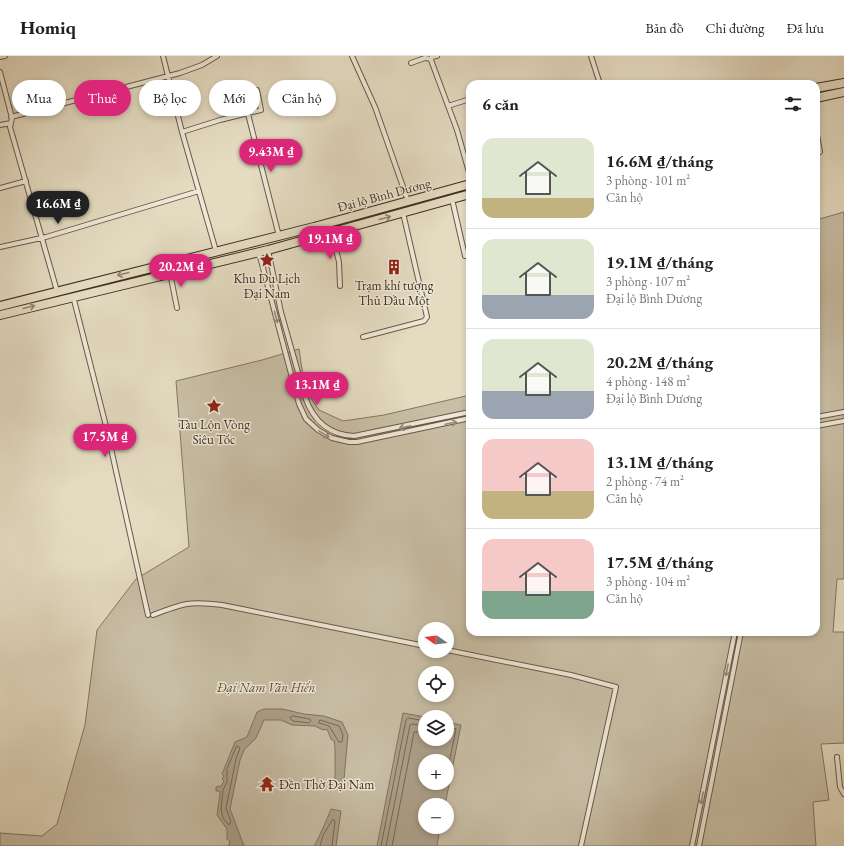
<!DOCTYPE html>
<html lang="vi">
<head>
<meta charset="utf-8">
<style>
	:root { --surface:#fff; --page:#f6f6f6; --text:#202124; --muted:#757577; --line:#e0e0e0; --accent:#db2777 }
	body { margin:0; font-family:"EB Garamond",serif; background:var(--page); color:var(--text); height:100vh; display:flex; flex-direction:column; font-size:15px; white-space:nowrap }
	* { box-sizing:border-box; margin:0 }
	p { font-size:13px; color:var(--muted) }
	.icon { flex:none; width:22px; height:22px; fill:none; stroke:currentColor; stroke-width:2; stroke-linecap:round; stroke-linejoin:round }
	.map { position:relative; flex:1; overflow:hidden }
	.sheet { position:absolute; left:466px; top:24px; width:354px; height:556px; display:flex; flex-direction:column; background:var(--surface); border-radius:12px; box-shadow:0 2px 6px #0003 }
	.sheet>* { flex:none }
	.guide { position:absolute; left:12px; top:24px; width:380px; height:36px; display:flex; gap:8px }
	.needle { width:26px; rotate:284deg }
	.buttons { position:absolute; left:418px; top:566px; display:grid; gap:8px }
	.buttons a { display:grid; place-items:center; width:36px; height:36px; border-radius:50%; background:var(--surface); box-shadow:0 2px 6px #0003; font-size:20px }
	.price { position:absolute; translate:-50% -34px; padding:0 9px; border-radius:14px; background:var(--accent); color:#fff; font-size:13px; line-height:26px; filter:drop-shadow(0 1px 2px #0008) }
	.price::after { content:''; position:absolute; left:50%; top:24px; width:12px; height:9px; margin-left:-6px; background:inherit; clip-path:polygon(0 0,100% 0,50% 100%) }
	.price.selected { background:#222; color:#fff }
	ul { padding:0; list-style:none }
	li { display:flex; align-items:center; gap:12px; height:100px; padding:0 16px }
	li+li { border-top:1px solid var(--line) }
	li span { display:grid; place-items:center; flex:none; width:112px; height:80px; border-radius:12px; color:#555 }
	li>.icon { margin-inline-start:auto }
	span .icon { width:48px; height:48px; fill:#fffc; stroke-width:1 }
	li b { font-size:17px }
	h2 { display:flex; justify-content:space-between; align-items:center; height:48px; padding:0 16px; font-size:17px }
	.pill { padding:0 14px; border-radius:18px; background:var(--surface); box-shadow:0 2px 6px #0003; font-size:14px; line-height:36px }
	.pill.selected { background:var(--accent); color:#fff }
	header { display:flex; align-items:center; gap:24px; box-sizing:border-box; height:56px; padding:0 20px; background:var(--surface); border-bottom:1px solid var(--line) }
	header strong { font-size:19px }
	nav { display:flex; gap:22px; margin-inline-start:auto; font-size:14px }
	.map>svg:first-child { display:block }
</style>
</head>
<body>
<header>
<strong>Homiq</strong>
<nav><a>Bản đồ</a><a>Chỉ đường</a><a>Đã lưu</a></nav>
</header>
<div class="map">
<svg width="844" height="790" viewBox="0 0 844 790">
	<rect width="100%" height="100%" fill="#e4dbc1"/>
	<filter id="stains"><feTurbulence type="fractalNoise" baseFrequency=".005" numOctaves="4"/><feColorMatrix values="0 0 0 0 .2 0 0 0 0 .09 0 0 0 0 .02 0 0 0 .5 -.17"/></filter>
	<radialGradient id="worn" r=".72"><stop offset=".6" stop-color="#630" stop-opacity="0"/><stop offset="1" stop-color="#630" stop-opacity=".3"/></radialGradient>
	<path fill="#c8bea5" stroke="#847662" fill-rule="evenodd" d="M844 156V523H837L833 576H844V687L821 688 829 744 813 746 816 790H0V777L42 780 57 768 85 669 97 574 136 523 189 491 176 325 262 304 299 293 305 333 319 354 343 365 384 359 470 339V576H816V164ZM425 573H447V595H425ZM425 617H447V639H425ZM425 661H447V683H425ZM425 705H447V727H425ZM425 749H447V771H425Z"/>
	<path fill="#aca08a" stroke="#81725f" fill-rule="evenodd" d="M264 653H282L304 658 324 660 342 666 348 679 343 734 335 732V691L334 685 331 683 327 673 323 674 315 670 292 669 281 664H264L256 682 244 694 240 704 230 753 244 790H229L230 785 227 783V773L217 759 220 738 219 735H216V731L221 730 224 725 222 723 224 720 222 718 235 686 247 681 257 656Z
		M403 657 425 661V683H447V666L461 669 445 749H425V771H440L437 790H377ZM425 705H447V727H425Z
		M331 753 341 755 336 790H314C316 788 329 759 331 753Z"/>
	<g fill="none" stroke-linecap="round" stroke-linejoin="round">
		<path stroke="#766754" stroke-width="1" d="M293 660 310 663 311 665 309 667 293 665 290 662Z
			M320 664 339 670 343 679 342 686H339L329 670 319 667Z
			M447 670 456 673 447 717
			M237 690 240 692 236 703 226 752 231 766 229 769 223 762 221 754 223 734 227 726V713Z
			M320 790 323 779 333 763 335 765 332 790
			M381 790 406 664 408 662 425 665
			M386 790 410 669 412 668 425 670
			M392 790 414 676H425"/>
		<g stroke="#695948" stroke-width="6">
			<path id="street" d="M163 0 182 76 216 195
				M352 0 375 51 408 145
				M437 0 432 1 431 4 457 74 470 120
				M591 0 600 28
				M0 1 5 0
				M411 7 425 2 431 3
				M0 16 12 62 10 71 57 235
				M448 50 470 43
				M248 58 279 180
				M11 61 180 17 202 9 217 0
				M0 69 11 67
				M816 73 820 96
				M182 76 220 64 261 54 257 34
				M0 132 26 125
				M452 143 465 200
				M332 177 339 206 340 230
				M0 191 46 181 199 135
				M268 194 281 256 305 341C313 364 329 379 354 380L470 356
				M259 197 299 348 306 363 318 374 332 382 349 386H357L470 362
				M170 217 177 252
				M73 240 106 370 148 559
				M363 281 424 265 427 261 403 157
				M816 361 844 356
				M816 370 844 365
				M153 559C184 547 189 545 222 549L425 590
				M447 594 571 619 616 631 581 790
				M837 701 840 731 844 738
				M692 790 735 576
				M699 790 741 576"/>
		</g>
		<g stroke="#402e1f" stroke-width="10">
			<path id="highway" d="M816 32 844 27
				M816 42 844 36
				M0 250 314 171 470 128
				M0 259 268 194 470 138"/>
		</g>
		<use href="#street" stroke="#ede8d7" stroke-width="4"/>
		<use href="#highway" stroke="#e4dbc1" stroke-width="8"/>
	</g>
	<defs><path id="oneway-shaft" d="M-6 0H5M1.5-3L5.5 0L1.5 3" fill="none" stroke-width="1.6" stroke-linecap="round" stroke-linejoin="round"/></defs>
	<g stroke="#928470">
		<use href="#oneway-shaft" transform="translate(385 162) rotate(-15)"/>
		<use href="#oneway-shaft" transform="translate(123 218) rotate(166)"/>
		<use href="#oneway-shaft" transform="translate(29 251) rotate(-14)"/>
	</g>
	<g stroke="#968b7b">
		<use href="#oneway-shaft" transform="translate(276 261) rotate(75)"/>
		<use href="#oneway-shaft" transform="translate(451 367) rotate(-12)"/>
		<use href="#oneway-shaft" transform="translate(405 371) rotate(168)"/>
		<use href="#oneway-shaft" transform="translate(324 378) rotate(31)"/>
		<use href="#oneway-shaft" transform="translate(727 614) rotate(101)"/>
		<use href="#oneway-shaft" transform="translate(702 742) rotate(102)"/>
	</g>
	<defs>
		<g id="sight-bare" transform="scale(1.2)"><path d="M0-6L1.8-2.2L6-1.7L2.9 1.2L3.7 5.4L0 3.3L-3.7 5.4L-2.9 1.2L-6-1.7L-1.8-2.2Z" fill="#8f2418" stroke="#ede8d7" stroke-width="2.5" paint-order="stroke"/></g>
		<g id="building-bare" transform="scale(1.2)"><path d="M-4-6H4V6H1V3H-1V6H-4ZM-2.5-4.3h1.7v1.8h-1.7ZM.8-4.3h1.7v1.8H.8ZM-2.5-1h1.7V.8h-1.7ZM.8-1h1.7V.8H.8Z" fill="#8f2418" stroke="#ede8d7" stroke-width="2.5" paint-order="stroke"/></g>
		<g id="temple-bare" transform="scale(1.2)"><path d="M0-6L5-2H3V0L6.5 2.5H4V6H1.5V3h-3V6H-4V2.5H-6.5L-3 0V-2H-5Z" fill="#8f2418" stroke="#ede8d7" stroke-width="2.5" paint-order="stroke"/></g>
	</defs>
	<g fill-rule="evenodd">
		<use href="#sight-bare" x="267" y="204"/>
		<use href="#building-bare" x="394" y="211"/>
		<use href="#sight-bare" x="214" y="350"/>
		<use href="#temple-bare" x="267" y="728"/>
	</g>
	<g text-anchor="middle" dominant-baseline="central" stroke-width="3" stroke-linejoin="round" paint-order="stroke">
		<g font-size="13" fill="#402e1f" stroke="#ede8d7">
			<text transform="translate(384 139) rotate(-15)">Đại lộ Bình Dương</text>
		</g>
		<g font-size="13" fill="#402e1f" stroke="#ede8d7">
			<text x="267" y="222">Khu Du Lịch<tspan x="267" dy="15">Đại Nam</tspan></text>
			<text x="394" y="229">Trạm khí tượng<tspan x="394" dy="15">Thủ Dầu Một</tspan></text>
			<text x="214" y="368">Tàu Lộn Vòng<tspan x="214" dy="15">Siêu Tốc</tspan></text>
			<text x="279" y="728" text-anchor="start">Đền Thờ Đại Nam</text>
		</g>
		<g font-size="13" font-style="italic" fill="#5b4b3a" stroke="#ede8d7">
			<text x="266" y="631">Đại Nam Văn Hiến</text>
		</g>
	</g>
	<rect width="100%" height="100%" filter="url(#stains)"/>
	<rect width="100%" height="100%" fill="url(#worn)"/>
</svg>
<div class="buttons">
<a><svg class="needle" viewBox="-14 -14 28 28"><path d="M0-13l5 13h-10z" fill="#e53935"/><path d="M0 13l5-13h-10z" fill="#757577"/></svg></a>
<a><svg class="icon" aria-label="locate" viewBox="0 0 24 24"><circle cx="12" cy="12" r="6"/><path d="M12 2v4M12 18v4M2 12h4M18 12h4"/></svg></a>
<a><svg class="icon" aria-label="layers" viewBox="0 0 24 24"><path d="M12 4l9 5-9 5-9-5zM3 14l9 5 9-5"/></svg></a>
<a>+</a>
<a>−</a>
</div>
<b class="price" style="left:271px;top:117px">9.43M ₫</b>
<b class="price selected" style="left:58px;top:169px">16.6M ₫</b>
<b class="price" style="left:330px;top:204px">19.1M ₫</b>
<b class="price" style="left:181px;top:232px">20.2M ₫</b>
<b class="price" style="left:317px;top:350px">13.1M ₫</b>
<b class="price" style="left:105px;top:402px">17.5M ₫</b>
<div class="guide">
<a class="pill">Mua</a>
<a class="pill selected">Thuê</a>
<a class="pill">Bộ lọc</a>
<a class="pill">Mới</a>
<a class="pill">Căn hộ</a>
</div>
<section class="sheet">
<h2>6 căn<svg class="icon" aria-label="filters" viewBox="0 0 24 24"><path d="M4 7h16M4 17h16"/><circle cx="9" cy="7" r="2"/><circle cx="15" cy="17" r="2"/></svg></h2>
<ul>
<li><span style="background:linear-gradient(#dfe7d0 75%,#c2b280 0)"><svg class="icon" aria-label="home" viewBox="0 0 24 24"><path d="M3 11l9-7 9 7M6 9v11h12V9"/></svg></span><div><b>16.6M ₫/tháng</b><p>3 phòng · 101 m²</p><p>Căn hộ</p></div></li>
<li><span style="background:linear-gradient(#dfe7d0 70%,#9aa5b1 0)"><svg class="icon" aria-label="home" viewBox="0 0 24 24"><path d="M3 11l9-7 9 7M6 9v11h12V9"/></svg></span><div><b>19.1M ₫/tháng</b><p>3 phòng · 107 m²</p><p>Đại lộ Bình Dương</p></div></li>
<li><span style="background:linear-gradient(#dfe7d0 65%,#9aa5b1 0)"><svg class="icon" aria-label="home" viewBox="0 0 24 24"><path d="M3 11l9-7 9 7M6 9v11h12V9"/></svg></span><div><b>20.2M ₫/tháng</b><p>4 phòng · 148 m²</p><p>Đại lộ Bình Dương</p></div></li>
<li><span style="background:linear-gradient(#f6c9c9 65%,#c2b280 0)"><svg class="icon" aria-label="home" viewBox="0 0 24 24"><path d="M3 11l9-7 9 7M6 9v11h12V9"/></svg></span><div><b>13.1M ₫/tháng</b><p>2 phòng · 74 m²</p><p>Căn hộ</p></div></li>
<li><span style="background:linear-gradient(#f6c9c9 65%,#7fa58c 0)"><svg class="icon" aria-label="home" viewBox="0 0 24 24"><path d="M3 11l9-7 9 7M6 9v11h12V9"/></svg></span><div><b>17.5M ₫/tháng</b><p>3 phòng · 104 m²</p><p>Căn hộ</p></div></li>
</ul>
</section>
</div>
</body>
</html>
